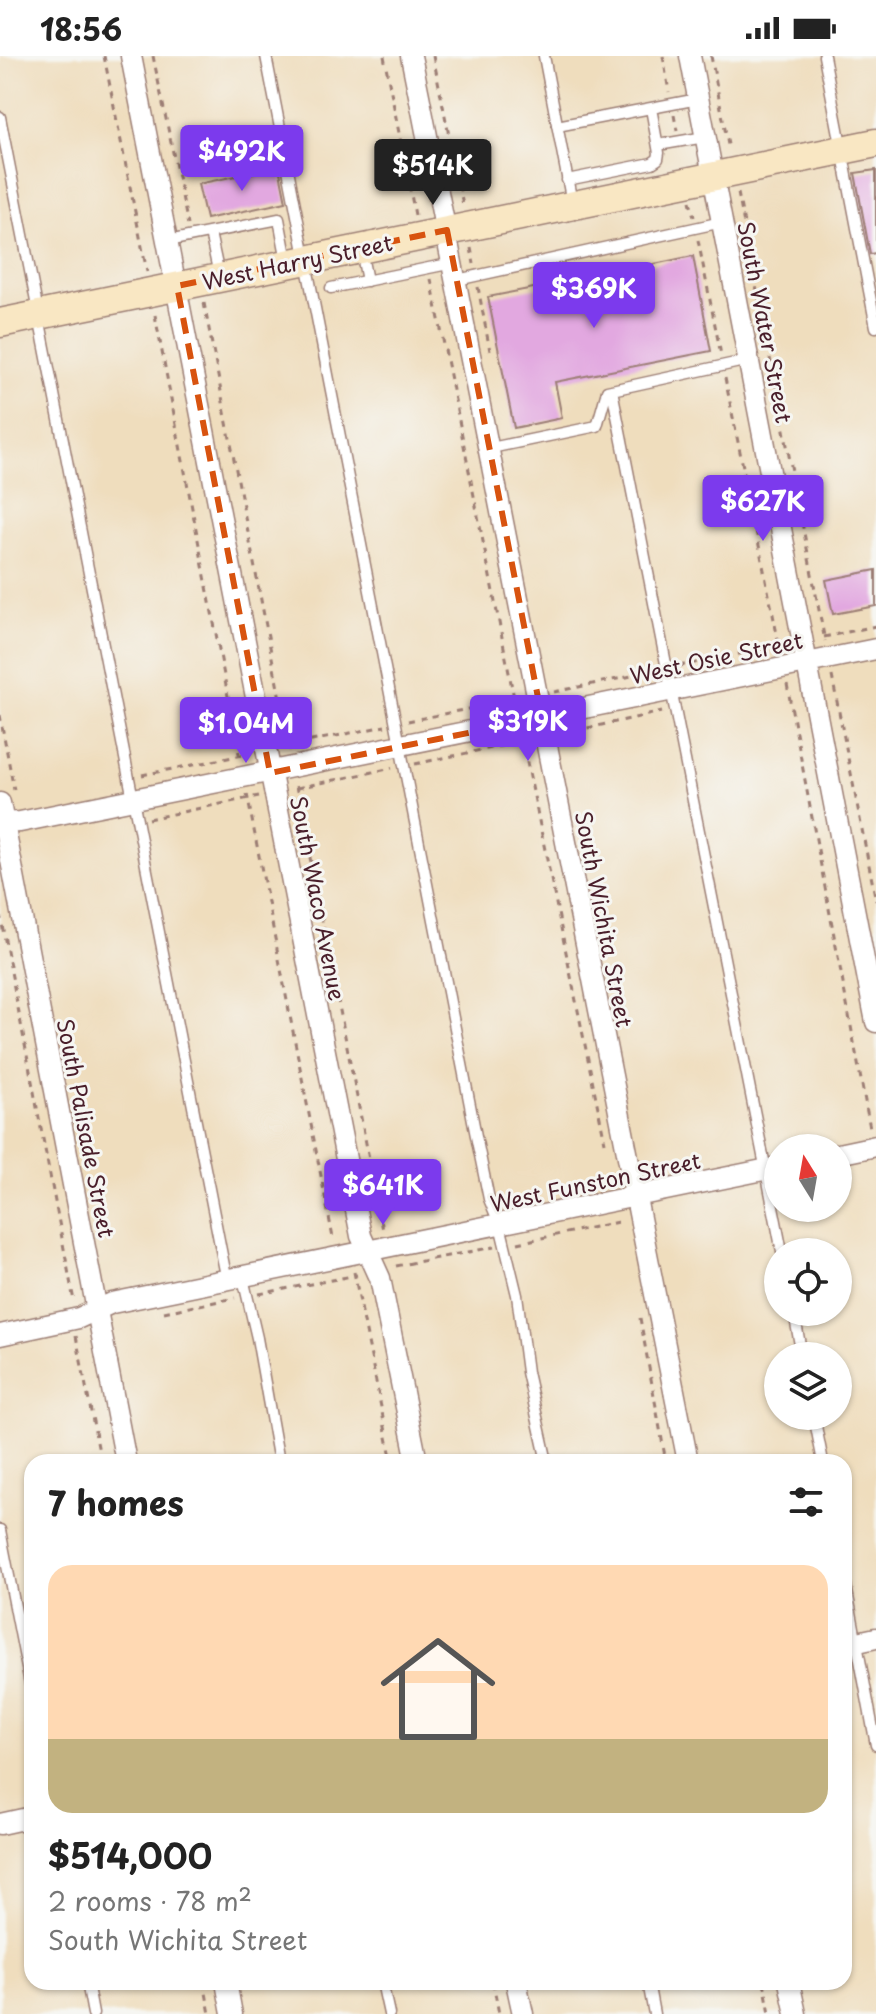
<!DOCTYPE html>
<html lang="en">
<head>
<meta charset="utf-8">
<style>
	:root { --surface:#fff; --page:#f2f2f2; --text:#222; --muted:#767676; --accent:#7c3aed }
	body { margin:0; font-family:"Playpen Sans",sans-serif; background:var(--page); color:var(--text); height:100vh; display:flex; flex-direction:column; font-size:30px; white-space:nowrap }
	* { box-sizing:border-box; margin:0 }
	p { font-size:26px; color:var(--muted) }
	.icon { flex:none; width:44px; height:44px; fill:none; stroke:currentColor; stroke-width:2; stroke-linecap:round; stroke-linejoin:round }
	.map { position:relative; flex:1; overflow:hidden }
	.panel { position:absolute; left:24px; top:1398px; width:828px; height:536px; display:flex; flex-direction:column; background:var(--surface); border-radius:24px; box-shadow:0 2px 6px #0004 }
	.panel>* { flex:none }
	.needle { width:52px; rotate:349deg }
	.fabs { position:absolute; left:764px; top:1078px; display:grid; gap:16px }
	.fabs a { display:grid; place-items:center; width:88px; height:88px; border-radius:50%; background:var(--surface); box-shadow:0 2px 6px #0004; font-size:40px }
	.price { position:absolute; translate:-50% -68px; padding:0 18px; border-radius:8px; background:var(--accent); color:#fff; font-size:26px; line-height:52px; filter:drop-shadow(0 2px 4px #0008) }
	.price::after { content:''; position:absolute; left:50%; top:48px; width:24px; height:18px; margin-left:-12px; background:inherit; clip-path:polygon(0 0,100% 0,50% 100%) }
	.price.current { background:#222; color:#fff }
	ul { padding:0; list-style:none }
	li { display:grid; align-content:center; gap:16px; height:424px; padding:0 24px }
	li span { display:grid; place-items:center; height:248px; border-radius:24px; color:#555 }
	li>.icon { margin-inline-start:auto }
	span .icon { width:144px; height:144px; fill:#fffc; stroke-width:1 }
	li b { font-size:34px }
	h2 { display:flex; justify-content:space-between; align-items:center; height:96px; padding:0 24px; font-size:34px }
	.status { display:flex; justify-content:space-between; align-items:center; height:56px; padding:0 40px; background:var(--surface); direction:ltr }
	.status svg { height:22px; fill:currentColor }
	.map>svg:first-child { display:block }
</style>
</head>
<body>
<div class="status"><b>18:56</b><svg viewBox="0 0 49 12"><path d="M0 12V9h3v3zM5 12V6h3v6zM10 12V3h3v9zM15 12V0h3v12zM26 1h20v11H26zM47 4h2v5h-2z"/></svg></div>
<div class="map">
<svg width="876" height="1958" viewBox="0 0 876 1958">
	<rect width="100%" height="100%" fill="#f6f6f2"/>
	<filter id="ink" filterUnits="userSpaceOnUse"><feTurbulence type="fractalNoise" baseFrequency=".0125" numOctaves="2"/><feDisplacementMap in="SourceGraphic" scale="16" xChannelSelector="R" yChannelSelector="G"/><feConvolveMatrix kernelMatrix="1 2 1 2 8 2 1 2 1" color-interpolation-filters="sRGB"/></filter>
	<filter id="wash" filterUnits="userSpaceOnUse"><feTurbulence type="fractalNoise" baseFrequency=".006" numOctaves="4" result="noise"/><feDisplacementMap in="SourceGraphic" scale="32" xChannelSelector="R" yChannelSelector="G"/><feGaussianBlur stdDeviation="1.8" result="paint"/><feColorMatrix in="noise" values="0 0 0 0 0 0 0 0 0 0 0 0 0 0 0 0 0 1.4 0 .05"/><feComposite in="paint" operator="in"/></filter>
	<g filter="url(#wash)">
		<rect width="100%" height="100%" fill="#efddbd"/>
		<g id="blocks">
			<path fill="#e2a8e0" d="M279 111 286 146 206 163 198 128Z
				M876 114V197L870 198 855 117Z
				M693 200 711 295 555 326 562 362 514 372 488 241 605 218 603 211 624 207 625 214Z
				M876 514V550L833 558 826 524Z"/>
		</g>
	</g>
	<g filter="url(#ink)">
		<use href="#blocks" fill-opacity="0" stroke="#9c7e74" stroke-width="2"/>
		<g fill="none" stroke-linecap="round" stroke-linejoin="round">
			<g stroke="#9c7e74" stroke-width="13">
				<path id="lane" d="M266 0 476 1080 489 1143 500 1169 517 1239 527 1316 547 1406
					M544 0 572 147
					M824 0 876 271
					M0 61 227 1225
					M557 70 698 43
					M658 89 705 81
					M567 124 652 107 658 103 659 97 651 52
					M210 177 219 219
					M168 185 279 163 287 205
					M361 194 367 225
					M457 224 722 166
					M331 232 453 207
					M612 334 782 1196
					M491 392 597 370 607 335 749 304
					M243 1222 257 1282 279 1406
					M794 1256 802 1300
					M814 1360 823 1406
					M0 1474 32 1638
					M844 1519 876 1689
					M87 1926 93 1958
					M382 1926 389 1958
					M648 1926 654 1958"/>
			</g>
			<g stroke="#9c7e74" stroke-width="23">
				<path id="street" d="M131 0 361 1180 380 1222 417 1406
					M411 0C506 468 596 937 688 1406
					M690 0 876 966
					M0 747 126 1406
					M0 767 20 766 876 593
					M838 1098 876 1090
					M0 1279 79 1262 112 1247 778 1111
					M844 1589 876 1582
					M0 1768 32 1761
					M226 1926 232 1958
					M516 1926 523 1958
					M789 1926 796 1958"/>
			</g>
			<g stroke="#9c7e74" stroke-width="31">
				<path id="secondary" d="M0 267 876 87"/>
			</g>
			<path stroke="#9c7e74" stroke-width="3" stroke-dasharray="6 6" stroke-linecap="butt" d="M104 0 147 216
				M153 0 188 169
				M384 0 415 159
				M433 0 463 149
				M663 0 669 36
				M711 0 729 94
				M674 59 677 75
				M738 137 825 585
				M690 145 694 161
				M698 184 721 299
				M471 192 474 208
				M431 223 515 647
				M478 231 490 295
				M204 247 290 695
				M155 259 240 703
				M725 322 780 593
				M824 581 876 570
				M679 610 785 589
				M832 620 876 845
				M787 628 870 1072
				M554 636 656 615
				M0 659 14 734
				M408 665 523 642
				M564 677 662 656
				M522 682 605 1086
				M287 690 385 670
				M415 708 529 684
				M142 719 248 698
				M296 730 383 1174
				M297 732 392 712
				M247 738 333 1182
				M148 763 259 740
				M0 858 74 1245
				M518 1187 623 1165
				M396 1210 494 1191
				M354 1216 392 1406
				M259 1238 357 1219
				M164 1256 235 1242
				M640 1262 666 1406
				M76 1280 101 1406
				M204 1926 210 1958
				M493 1926 499 1958
				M764 1926 770 1958"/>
			<use href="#lane" stroke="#fff" stroke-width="10"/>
			<use href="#street" stroke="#fff" stroke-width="20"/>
			<use href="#secondary" stroke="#f9e7c3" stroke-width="28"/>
		</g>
	</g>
	<path fill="none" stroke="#d8530f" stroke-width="6" stroke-dasharray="16 10" stroke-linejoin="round" d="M447 174 542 662 270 717 177 230Z"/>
	<g text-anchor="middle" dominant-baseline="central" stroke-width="6" stroke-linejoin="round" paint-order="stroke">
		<g font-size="22" fill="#4a1f2b" stroke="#f6f6f2">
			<text transform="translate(297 205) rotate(-12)">West Harry Street</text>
			<text transform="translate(766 266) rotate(79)">South Water Street</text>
			<text transform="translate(716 601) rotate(-12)">West Osie Street</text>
			<text transform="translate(319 842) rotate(79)">South Waco Avenue</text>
			<text transform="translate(605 863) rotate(79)">South Wichita Street</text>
			<text transform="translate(87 1072) rotate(79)">South Palisade Street</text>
			<text transform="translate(595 1125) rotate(-12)">West Funston Street</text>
		</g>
	</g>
</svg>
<div class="fabs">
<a><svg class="needle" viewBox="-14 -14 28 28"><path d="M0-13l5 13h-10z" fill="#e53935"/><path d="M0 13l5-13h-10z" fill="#767676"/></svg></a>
<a><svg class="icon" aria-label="locate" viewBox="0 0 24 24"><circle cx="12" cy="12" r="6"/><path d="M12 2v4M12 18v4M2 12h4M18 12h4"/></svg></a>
<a><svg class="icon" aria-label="layers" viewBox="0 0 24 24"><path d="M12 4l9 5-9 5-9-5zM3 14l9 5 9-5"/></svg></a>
</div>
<b class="price" style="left:242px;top:137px">$492K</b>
<b class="price current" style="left:433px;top:151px">$514K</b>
<b class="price" style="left:594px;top:274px">$369K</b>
<b class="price" style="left:763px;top:487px">$627K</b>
<b class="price" style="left:528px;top:707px">$319K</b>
<b class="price" style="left:246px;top:709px">$1.04M</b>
<b class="price" style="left:383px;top:1171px">$641K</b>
<section class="panel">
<h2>7 homes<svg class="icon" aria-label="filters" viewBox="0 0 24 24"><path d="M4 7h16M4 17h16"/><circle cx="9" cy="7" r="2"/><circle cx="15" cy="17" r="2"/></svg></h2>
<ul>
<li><span style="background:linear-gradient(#ffd9b3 70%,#c2b280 0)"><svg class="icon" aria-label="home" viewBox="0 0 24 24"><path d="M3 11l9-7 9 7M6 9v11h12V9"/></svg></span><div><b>$514,000</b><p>2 rooms · 78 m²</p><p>South Wichita Street</p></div></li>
</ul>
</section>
</div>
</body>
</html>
